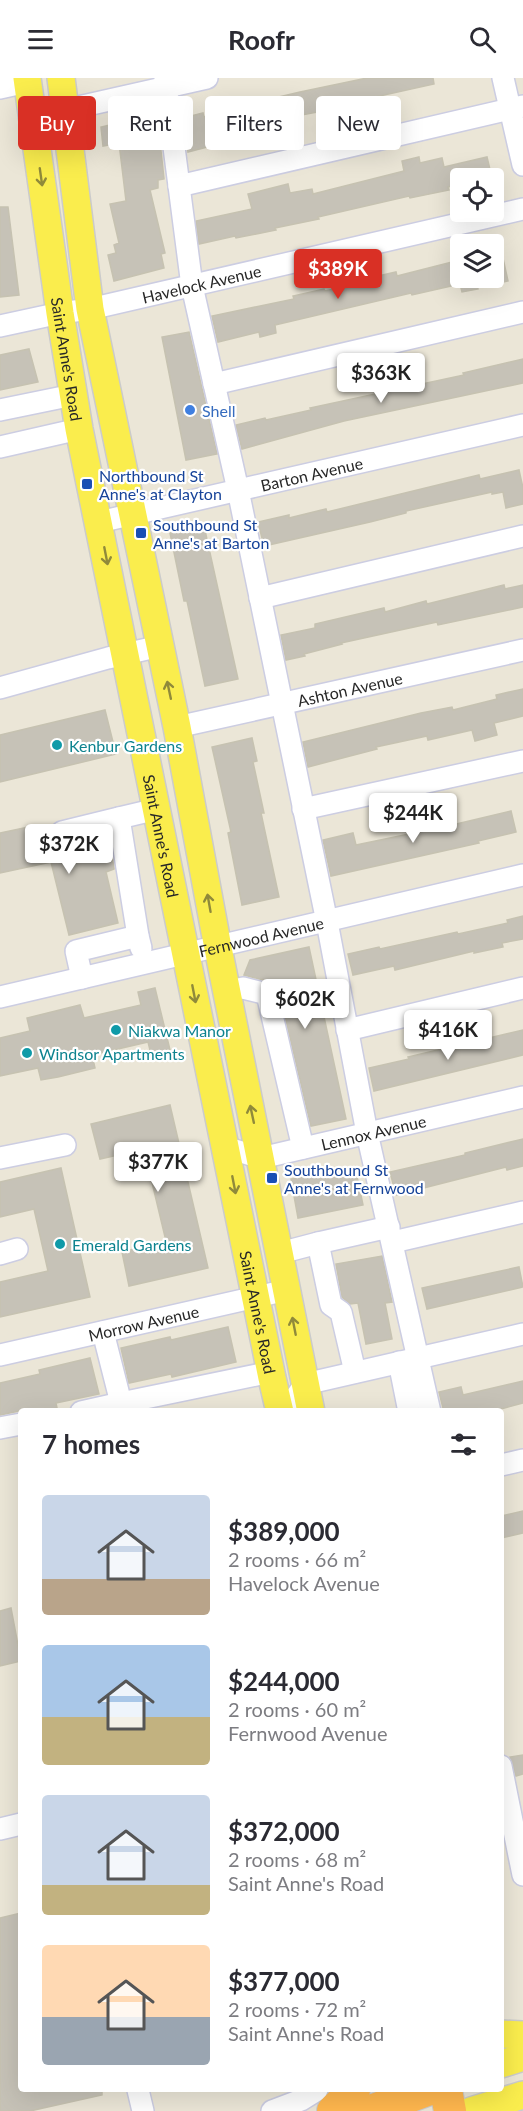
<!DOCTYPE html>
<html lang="en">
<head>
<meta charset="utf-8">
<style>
	:root { --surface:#fff; --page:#f2f2f3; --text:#2b2b33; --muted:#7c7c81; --accent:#d93025 }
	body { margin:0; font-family:Lato,sans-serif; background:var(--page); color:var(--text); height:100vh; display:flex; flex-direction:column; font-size:22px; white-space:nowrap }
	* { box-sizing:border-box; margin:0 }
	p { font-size:20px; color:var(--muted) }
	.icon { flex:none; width:33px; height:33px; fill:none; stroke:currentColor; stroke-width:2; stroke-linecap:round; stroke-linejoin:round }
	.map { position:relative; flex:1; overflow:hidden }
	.sheet { position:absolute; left:18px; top:1330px; width:486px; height:684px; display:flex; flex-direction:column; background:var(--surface); border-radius:6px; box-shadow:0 6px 24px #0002 }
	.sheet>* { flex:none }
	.hud { position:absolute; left:18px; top:18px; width:488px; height:54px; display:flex; gap:12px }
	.fabs { position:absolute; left:450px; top:90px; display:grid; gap:12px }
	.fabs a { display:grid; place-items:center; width:54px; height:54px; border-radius:6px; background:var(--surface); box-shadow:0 6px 24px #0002; font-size:30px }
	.price { position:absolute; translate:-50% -51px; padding:0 14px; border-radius:6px; background:#fff; color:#222; font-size:20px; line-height:39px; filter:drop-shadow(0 2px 3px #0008) }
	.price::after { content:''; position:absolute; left:50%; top:36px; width:18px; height:14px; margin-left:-9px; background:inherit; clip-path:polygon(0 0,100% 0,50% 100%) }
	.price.on { background:var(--accent); color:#fff }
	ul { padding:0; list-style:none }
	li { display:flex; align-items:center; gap:18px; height:150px; padding:0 24px }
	li span { display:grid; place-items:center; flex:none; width:168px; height:120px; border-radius:6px; color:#555 }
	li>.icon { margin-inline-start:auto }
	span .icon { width:72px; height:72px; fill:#fffc; stroke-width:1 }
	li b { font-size:26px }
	h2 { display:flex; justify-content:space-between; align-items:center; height:72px; padding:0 24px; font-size:26px }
	.pill { padding:0 21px; border-radius:6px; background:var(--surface); box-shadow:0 6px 24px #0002; font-size:21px; line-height:54px }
	.pill.on { background:var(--accent); color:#fff }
	header { display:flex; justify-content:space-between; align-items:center; height:78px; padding:0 24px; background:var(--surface); font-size:27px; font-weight:700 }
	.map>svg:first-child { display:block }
</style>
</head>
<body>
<header><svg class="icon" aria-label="menu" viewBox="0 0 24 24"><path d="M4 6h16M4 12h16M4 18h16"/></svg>Roofr<svg class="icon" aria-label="search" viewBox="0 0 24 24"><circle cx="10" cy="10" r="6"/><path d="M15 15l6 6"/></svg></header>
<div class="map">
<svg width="523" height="2033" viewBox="0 0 523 2033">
	<rect width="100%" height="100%" fill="#ebe6d7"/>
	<path fill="#c6c2b7" stroke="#c6c2b1" stroke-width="1.5" d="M367 0H433L434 6 366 21V25L296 38 298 45 278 49V45L236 55 238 61 188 74 183 40 203 35 204 39 249 29V26L300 14Z
		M157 36 164 101 158 102V110L150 112 165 175 161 176 164 190 114 203 108 177 116 175 114 167 119 165 110 126 126 123 119 65 103 68 101 49Z
		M419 79 420 85 442 80 444 89 487 79 492 100H460V106L448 109 449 112 410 120 409 118 318 139 319 141 275 150 276 152 236 160 235 158 199 166 196 143 252 131 248 116 288 106 290 115 312 111 313 116 404 93 402 83Z
		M0 129H8L19 217 0 219Z
		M494 162H499L508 203 494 206Z
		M460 182V200H475L478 211 462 214 460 206 412 217 411 215 275 247 276 255 260 259 259 254 218 264 212 238 294 221 293 218 324 211 325 213 369 203V200L396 194 397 198Z
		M189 254 217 376 186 382 162 259Z
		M29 271 38 304 0 312V277Z
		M523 281V305L344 343 242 371 236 347 265 340 266 342 311 332 310 330 464 297 463 295Z
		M519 392 523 410V426L506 430 503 414 492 416V414L406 433V435L370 444 264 468 258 444 289 437V440L326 431 327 434 479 397 480 401Z
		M204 448 238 601 205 608 187 523H184L170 455Z
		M504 507 505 511 523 507V529L438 547 437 544 341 565 342 566 304 576 305 578 286 582 281 557 315 550V546L384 530 385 534 426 523 427 526Z
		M523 611V638L494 645 497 657 475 663 472 652 428 662 427 658 376 669 377 671 308 689 303 664 421 635 452 629 453 632 497 621 496 617Z
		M105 632 116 676 0 704V657Z
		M252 660 257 683 253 684 264 735H261L279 819 242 827 228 755 231 754 212 669Z
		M511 733 516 754 478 763 479 765 331 798 323 762 353 755 356 767 448 748Z
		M29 749 33 766 52 761 58 766H65L109 756 114 791 106 794 118 845 69 857 51 784 0 795V755Z
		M523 838V861L502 865 503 869 474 875V873L395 892 394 888 353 897 348 876 379 869 380 871 457 854 458 856 508 845 507 842Z
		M309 869 346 1041 311 1048 279 913 276 907 271 904 244 897 250 882Z
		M155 910 170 972 151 976 148 964 92 977 95 990 58 999 41 1002 38 990 0 998V960L30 953 27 940 80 927 84 940 141 927 138 914Z
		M523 952V977L374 1013 369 990 409 981 408 979Z
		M170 1027 208 1190 129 1208 122 1174 166 1163 144 1071 100 1081 91 1046Z
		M523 1061V1088L507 1092 506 1089 396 1117 390 1094 465 1077V1075Z
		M355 1089 363 1127 298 1140 291 1101Z
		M61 1090 90 1219 0 1239V1204L48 1193 34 1131 0 1139V1104Z
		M382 1178 392 1224 385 1225 392 1261 366 1266 358 1225 350 1226 342 1219 336 1186Z
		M519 1189 523 1209 427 1231 422 1210Z
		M228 1249 236 1284 172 1299 171 1296 129 1305 121 1270 170 1259 171 1262Z
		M90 1280 99 1316 56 1325 57 1330 40 1334 19 1333 0 1337V1305L40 1296 39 1292Z
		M523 1303V1325L490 1334H444L439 1314 461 1309 463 1317Z
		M523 1433V1455L501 1460V1438Z
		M11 1530 21 1583 0 1588V1533Z
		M523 1677V1696L516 1698 510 1679Z
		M21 1835V2012H102V2017L30 2033H0V1840Z"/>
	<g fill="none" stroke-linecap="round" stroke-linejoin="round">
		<g stroke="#cccde2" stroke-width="24">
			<g id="minor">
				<path d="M165 0 192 208 238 412 327 844 367 1055 430 1334"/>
				<path d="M503 0 523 87"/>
				<path d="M0 10 27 4"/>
				<path d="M65 32 207 0"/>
				<path d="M179 108 523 28"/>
				<path id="s1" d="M0 248 60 235 90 231 523 131"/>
				<path d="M214 306 523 234"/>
				<path d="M0 332 73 317"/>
				<path d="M0 369 79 351"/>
				<path id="s2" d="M99 444 523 347"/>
				<path d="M260 520 523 458"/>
				<path d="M0 610 108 580 160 568"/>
				<path id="s3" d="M177 649 523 572"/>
				<path d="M303 731 523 683"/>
				<path d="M62 754 119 740"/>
				<path d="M138 858 119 740 157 731"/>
				<path d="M82 900 76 873 138 858 141 870"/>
				<path d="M227 913 243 910 267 916 303 1070"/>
				<path id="s4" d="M0 919 523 797"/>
				<path d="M347 952 523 910"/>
				<path id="s5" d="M225 1069 261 1080 523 1019"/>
				<path d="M0 1080 65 1067"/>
				<path d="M393 1164 523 1134"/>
				<path d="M280 1175 318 1165"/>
				<path d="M0 1176 17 1171"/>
				<path d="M103 1254 121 1325 271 1294"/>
				<path id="s6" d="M0 1277 287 1212"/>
				<path d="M399 1284 409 1334"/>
				<path d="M355 1294 341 1234 331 1227 318 1165 389 1149"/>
				<path d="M81 1334 121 1325"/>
				<path d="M285 1334 305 1306 523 1256"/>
				<path d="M0 1350 21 1346"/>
				<path d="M501 1387 523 1382"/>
				<path d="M501 1688 523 1797"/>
				<path d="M0 1751 21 1746"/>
				<path d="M138 2012 143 2033"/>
				<path d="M272 2033 301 2022 317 2012"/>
			</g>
		</g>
		<g stroke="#cbcbcb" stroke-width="30">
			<g id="major">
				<path id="s7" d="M27 0 60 235 79 351 272 1300 280 1334"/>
				<path d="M61 0 90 231 177 649 218 870 311 1334"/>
				<path d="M501 1956 523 1957"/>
				<path d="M501 1986 523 1979"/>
				<path d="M471 2033 523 2017"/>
			</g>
		</g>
		<g stroke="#cbcbcb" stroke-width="34">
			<path id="highway" d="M446 2012 450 2033
				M333 2033 354 2012
				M371 2033 427 2012"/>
		</g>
		<use href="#minor" stroke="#fff" stroke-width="21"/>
		<use href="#major" stroke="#faed4d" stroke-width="27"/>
		<use href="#highway" stroke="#ffb74e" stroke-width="32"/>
	</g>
	<defs><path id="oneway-shaft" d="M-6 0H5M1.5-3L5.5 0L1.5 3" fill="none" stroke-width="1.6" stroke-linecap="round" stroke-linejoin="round" transform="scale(1.5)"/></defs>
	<g stroke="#908a3a">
		<use href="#oneway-shaft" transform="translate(41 99) rotate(82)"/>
		<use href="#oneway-shaft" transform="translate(106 478) rotate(79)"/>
		<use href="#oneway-shaft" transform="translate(169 612) rotate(-102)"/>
		<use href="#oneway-shaft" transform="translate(209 825) rotate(-100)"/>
		<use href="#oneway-shaft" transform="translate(194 916) rotate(79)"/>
		<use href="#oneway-shaft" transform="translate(252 1036) rotate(-102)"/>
		<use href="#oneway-shaft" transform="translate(234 1107) rotate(79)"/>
		<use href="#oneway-shaft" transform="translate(294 1248) rotate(-101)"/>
	</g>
	<circle fill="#3f7fe0" stroke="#fff" stroke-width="2" cx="190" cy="332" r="6"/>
	<g fill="#1a4fb4" stroke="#fff" stroke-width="2">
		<rect x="81" y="400" width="12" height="12" rx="3"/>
		<rect x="135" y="449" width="12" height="12" rx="3"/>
		<rect x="266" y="1094" width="12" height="12" rx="3"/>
	</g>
	<g fill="#0f9aa8" stroke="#fff" stroke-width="2">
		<circle cx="57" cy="667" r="6"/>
		<circle cx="116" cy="952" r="6"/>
		<circle cx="27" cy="975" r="6"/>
		<circle cx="60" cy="1166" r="6"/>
	</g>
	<g text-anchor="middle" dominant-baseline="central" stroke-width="4.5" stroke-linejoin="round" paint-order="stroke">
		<g font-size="16" fill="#272727" stroke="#fff">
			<text stroke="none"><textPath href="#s1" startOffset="206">Havelock Avenue</textPath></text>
			<text stroke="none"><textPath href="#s7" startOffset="284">Saint Anne's Road</textPath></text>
			<text stroke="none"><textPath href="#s2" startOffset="218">Barton Avenue</textPath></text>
			<text stroke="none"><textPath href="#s3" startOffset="177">Ashton Avenue</textPath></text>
			<text stroke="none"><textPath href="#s7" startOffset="770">Saint Anne's Road</textPath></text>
			<text stroke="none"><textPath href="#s4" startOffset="268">Fernwood Avenue</textPath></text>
			<text stroke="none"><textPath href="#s5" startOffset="153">Lennox Avenue</textPath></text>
			<text stroke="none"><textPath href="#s7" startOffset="1256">Saint Anne's Road</textPath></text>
			<text stroke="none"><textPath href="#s6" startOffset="147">Morrow Avenue</textPath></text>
		</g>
		<g font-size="16" fill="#366cbe" stroke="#fff" text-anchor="start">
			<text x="202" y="332">Shell</text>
		</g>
		<g font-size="16" fill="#164399" stroke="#fff" text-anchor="start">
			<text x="99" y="397">Northbound St<tspan x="99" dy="18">Anne's at Clayton</tspan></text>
			<text x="153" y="446">Southbound St<tspan x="153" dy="18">Anne's at Barton</tspan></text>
			<text x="284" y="1091">Southbound St<tspan x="284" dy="18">Anne's at Fernwood</tspan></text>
		</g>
		<g font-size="16" fill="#0d838f" stroke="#fff" text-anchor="start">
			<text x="69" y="667">Kenbur Gardens</text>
			<text x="128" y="952">Niakwa Manor</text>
			<text x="39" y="975">Windsor Apartments</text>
			<text x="72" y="1166">Emerald Gardens</text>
		</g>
	</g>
</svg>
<div class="fabs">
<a><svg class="icon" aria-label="locate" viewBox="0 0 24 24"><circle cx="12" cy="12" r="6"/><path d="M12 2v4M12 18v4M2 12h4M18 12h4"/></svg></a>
<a><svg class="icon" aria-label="layers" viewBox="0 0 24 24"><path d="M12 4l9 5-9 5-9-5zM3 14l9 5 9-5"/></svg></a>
</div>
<b class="price on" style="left:338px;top:222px">$389K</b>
<b class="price" style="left:381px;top:326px">$363K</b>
<b class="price" style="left:413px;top:766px">$244K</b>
<b class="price" style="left:69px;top:797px">$372K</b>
<b class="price" style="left:305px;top:952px">$602K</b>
<b class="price" style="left:448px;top:983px">$416K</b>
<b class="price" style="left:158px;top:1115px">$377K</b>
<div class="hud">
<a class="pill on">Buy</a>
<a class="pill">Rent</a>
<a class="pill">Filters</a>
<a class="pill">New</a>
</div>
<section class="sheet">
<h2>7 homes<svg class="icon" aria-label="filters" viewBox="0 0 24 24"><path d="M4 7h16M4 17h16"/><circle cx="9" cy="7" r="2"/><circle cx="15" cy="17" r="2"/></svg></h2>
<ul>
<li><span style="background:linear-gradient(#c9d6e8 70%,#b9a48a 0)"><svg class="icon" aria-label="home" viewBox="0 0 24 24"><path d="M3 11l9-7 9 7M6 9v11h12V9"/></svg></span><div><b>$389,000</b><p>2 rooms · 66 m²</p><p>Havelock Avenue</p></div></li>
<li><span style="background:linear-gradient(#a9c7e8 60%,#c2b280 0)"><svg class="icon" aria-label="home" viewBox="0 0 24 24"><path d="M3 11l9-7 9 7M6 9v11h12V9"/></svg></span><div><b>$244,000</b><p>2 rooms · 60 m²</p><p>Fernwood Avenue</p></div></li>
<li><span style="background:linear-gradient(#c9d6e8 75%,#c2b280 0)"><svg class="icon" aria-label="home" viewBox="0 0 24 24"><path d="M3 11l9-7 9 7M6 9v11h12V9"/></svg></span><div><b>$372,000</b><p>2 rooms · 68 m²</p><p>Saint Anne's Road</p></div></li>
<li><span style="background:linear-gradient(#ffd9b3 60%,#9aa5b1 0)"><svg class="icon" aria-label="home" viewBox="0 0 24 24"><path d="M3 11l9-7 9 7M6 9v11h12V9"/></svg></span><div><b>$377,000</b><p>2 rooms · 72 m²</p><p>Saint Anne's Road</p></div></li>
</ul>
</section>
</div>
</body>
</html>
